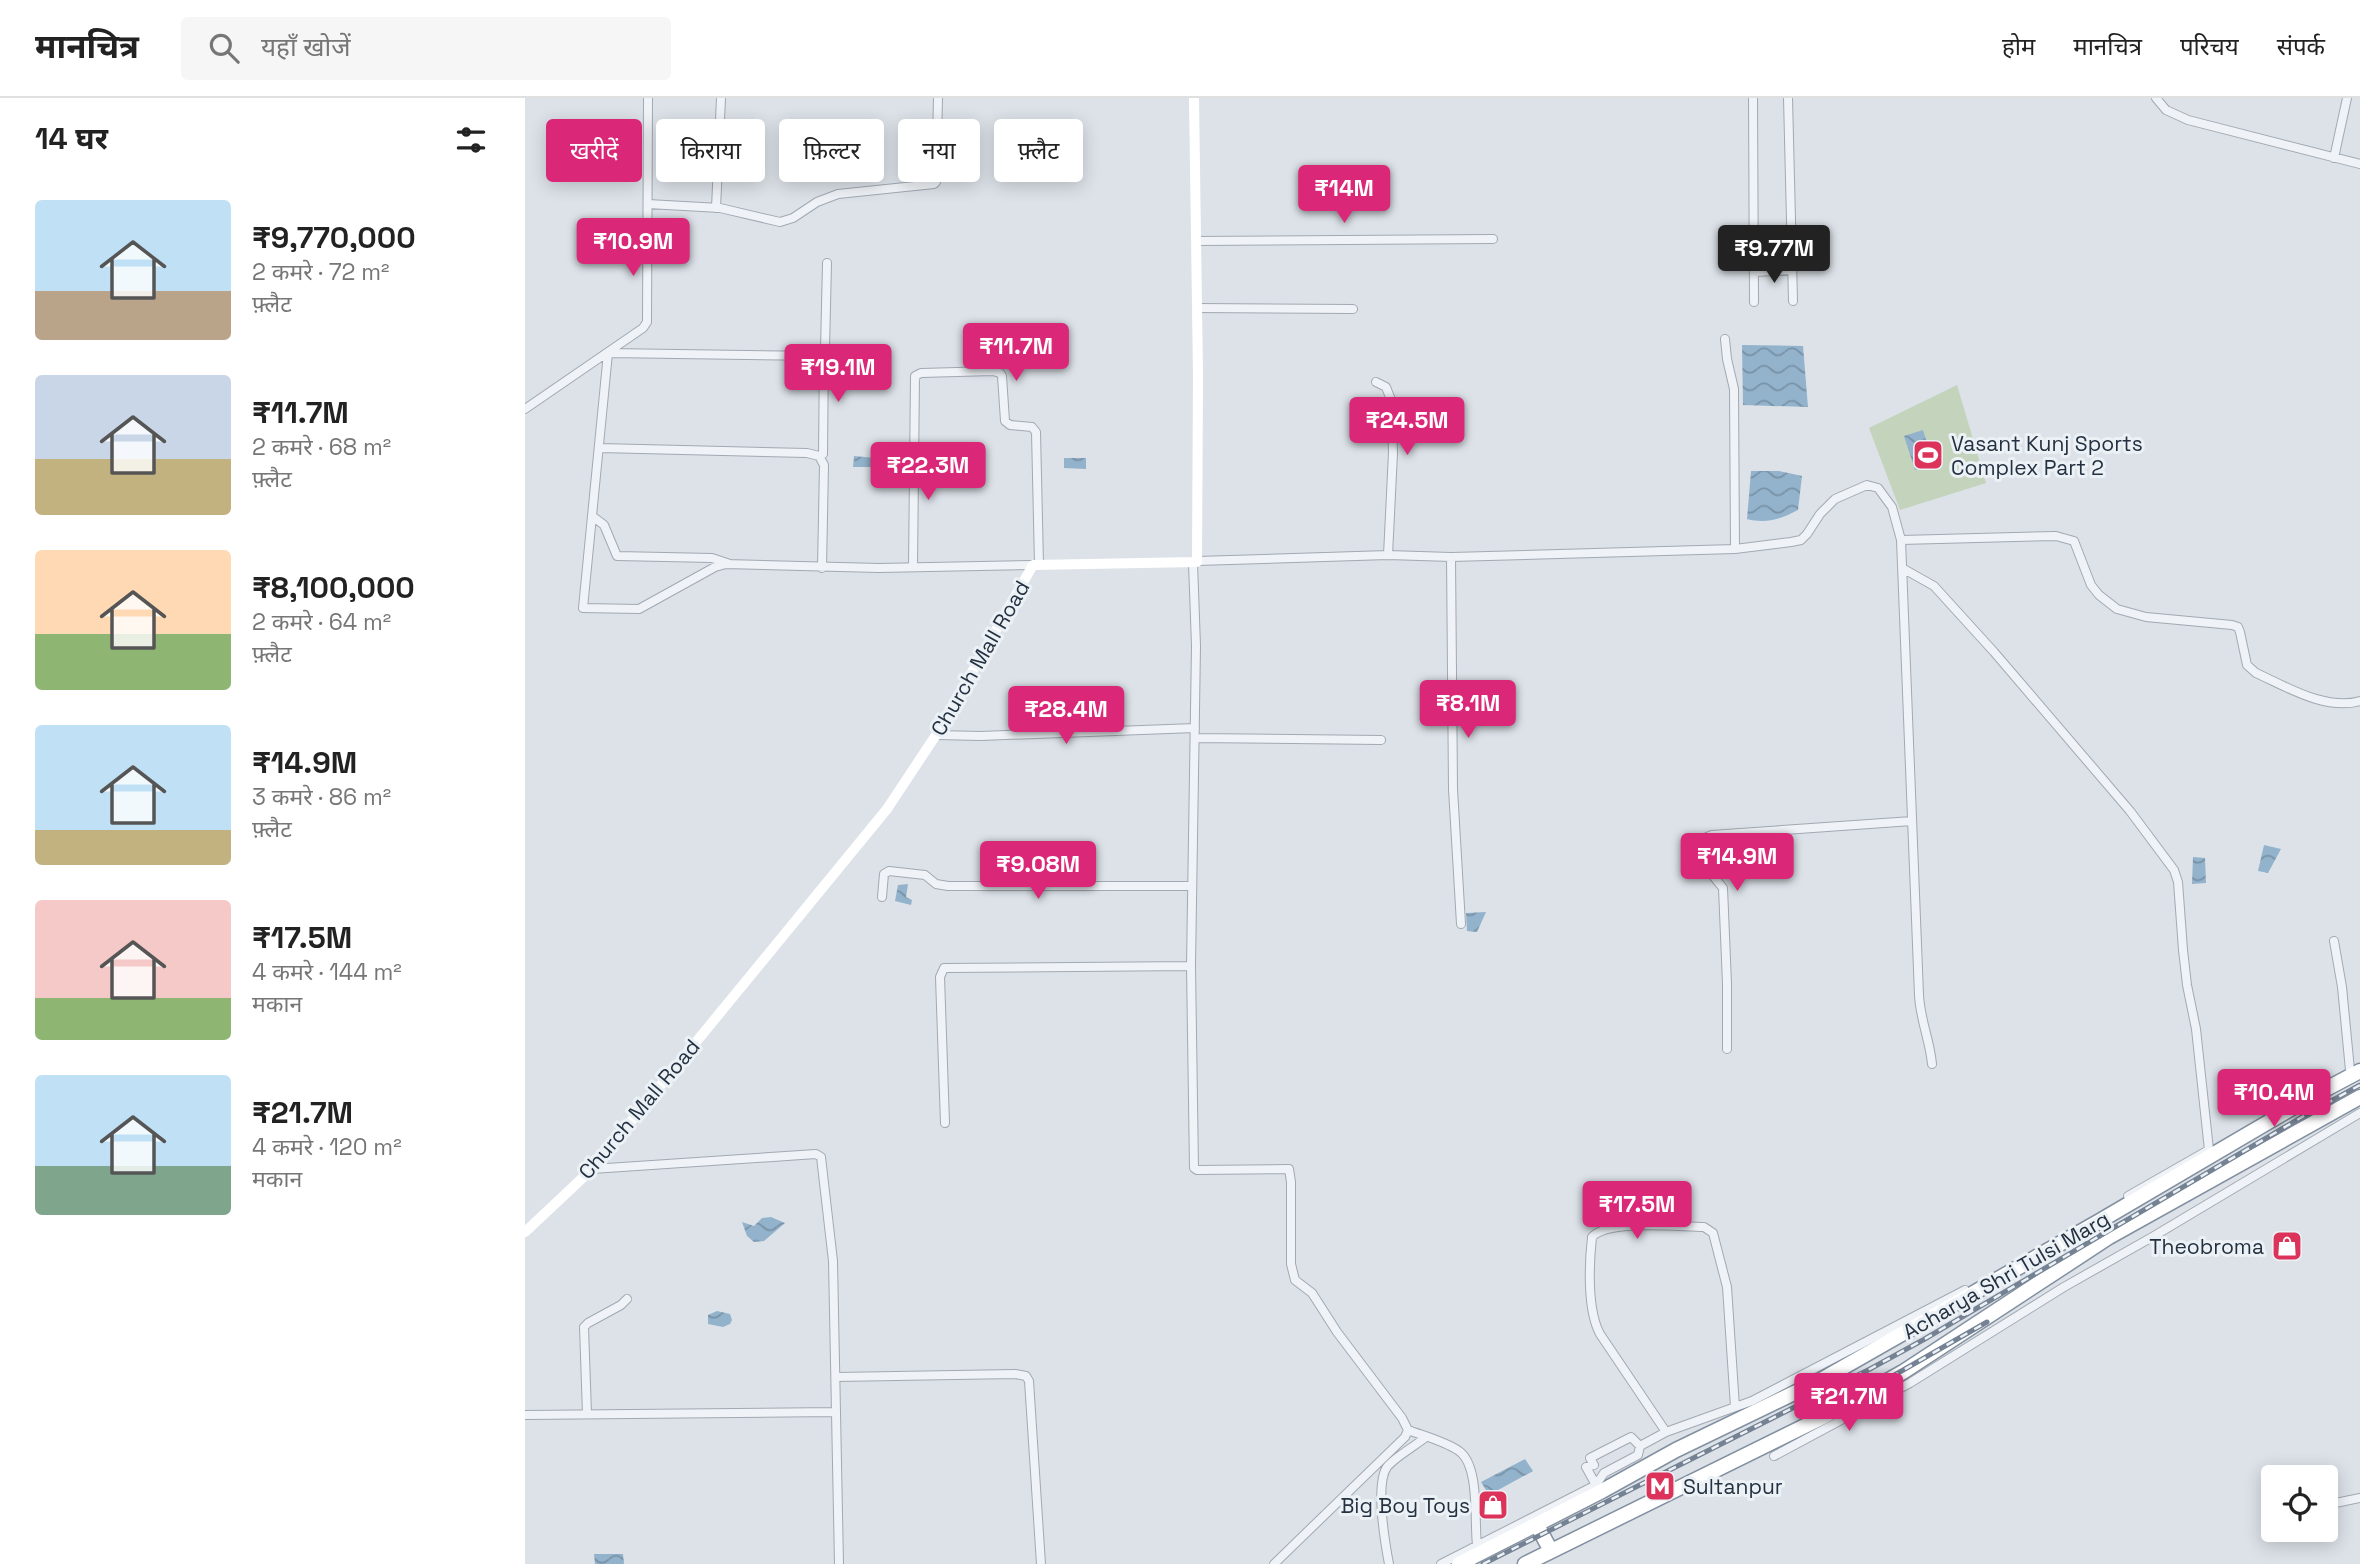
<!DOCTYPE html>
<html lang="hi">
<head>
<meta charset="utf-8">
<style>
	:root { --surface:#fff; --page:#f6f6f6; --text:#222; --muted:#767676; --line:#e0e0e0; --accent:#db2777 }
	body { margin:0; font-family:"Space Grotesk","Noto Sans Devanagari",sans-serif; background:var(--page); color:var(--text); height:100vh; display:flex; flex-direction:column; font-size:26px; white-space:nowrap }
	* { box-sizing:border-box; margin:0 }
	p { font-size:23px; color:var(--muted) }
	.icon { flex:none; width:38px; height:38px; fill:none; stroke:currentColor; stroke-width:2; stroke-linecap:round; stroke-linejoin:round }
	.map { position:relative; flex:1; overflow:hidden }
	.panel { display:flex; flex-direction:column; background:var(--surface); width:525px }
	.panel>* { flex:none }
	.guide { position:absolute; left:21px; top:21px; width:665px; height:63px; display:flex; gap:14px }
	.buttons { position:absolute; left:1736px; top:1367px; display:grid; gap:14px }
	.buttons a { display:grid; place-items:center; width:77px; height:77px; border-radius:7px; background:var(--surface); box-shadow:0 4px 18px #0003; font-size:35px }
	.price { position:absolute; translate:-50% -60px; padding:0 16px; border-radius:7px; background:var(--accent); color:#fff; font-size:23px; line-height:46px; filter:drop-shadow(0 2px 4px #0008) }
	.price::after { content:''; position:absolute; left:50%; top:42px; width:21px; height:16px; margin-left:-10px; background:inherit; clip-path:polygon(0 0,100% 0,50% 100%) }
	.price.current { background:#222; color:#fff }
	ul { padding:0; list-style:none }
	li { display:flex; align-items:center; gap:21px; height:175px; padding:0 35px }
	li span { display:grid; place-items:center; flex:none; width:196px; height:140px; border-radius:7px; color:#555 }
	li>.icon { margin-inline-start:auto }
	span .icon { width:84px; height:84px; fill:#fffc; stroke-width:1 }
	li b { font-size:30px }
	h2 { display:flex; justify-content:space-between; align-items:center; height:84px; padding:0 35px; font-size:30px }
	.pill { padding:0 24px; border-radius:7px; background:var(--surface); box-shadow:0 4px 18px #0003; font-size:24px; line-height:63px }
	.pill.current { background:var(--accent); color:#fff }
	header { display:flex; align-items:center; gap:42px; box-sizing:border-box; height:98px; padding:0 35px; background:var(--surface); border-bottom:2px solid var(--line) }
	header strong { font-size:33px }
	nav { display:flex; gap:38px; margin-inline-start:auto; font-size:24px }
	.search { width:490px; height:63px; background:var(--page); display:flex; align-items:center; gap:18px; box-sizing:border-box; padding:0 24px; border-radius:7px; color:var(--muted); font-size:26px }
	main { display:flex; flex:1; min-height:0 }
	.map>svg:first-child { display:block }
</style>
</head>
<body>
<header>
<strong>मानचित्र</strong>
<div class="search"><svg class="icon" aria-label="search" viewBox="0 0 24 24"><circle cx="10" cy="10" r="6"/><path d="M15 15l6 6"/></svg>यहाँ खोजें</div>
<nav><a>होम</a><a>मानचित्र</a><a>परिचय</a><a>संपर्क</a></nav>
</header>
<main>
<section class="panel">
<h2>14 घर<svg class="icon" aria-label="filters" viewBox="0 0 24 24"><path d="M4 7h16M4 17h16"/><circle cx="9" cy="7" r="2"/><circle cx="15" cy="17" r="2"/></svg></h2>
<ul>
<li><span style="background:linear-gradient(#bfe0f5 65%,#b9a48a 0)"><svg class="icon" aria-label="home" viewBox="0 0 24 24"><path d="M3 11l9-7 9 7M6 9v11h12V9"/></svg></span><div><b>₹9,770,000</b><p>2 कमरे · 72 m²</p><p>फ़्लैट</p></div></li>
<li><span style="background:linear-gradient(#c9d6e8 60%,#c2b280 0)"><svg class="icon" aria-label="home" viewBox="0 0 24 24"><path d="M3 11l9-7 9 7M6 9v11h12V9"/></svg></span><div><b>₹11.7M</b><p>2 कमरे · 68 m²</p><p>फ़्लैट</p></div></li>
<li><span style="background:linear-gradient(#ffd9b3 60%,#8fb573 0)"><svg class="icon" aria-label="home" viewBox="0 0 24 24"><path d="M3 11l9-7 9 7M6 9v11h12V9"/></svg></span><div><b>₹8,100,000</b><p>2 कमरे · 64 m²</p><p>फ़्लैट</p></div></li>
<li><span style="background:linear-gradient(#bfe0f5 75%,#c2b280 0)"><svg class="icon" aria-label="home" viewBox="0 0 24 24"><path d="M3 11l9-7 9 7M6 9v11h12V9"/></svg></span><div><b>₹14.9M</b><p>3 कमरे · 86 m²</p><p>फ़्लैट</p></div></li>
<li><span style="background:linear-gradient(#f6c9c9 70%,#8fb573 0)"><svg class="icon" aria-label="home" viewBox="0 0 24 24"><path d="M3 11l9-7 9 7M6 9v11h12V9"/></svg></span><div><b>₹17.5M</b><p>4 कमरे · 144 m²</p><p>मकान</p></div></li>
<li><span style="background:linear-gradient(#bfe0f5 65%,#7fa58c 0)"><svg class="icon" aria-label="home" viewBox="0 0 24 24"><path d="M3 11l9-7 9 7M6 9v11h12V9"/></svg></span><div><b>₹21.7M</b><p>4 कमरे · 120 m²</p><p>मकान</p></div></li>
</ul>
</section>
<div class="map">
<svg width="1835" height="1466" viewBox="0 0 1835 1466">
	<defs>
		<pattern id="water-waves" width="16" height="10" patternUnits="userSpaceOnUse" patternTransform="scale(1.75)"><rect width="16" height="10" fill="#93b3cc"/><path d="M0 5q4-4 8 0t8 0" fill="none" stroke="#7892a7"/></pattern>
	</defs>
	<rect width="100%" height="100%" fill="#dce2e8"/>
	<path fill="#c4d3bc" d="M1432 287 1461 385 1375 412 1344 330Z"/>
	<path fill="url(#water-waves)" d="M1217 247 1278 248 1283 309 1218 307Z
		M1398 332 1409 367 1390 372 1379 338Z
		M329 358 350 360 348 369H328Z
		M539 360H561V371L539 370Z
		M1226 373H1254L1277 378 1273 412C1256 421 1241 426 1222 421Z
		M1739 747 1756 751 1743 775 1733 773Z
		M1668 759 1680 760 1681 785 1667 786Z
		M383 786 381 799 387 802 386 807 370 803 373 787Z
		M961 814 952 834 942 833 941 815Z
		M246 1119 260 1125 239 1143 229 1144 222 1138 217 1124 229 1128 237 1120Z
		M192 1213 205 1216 207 1222 205 1226 198 1229 183 1226V1217Z
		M1000 1361 1008 1373 964 1397 956 1384Z
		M69 1456H98L99 1466H70Z"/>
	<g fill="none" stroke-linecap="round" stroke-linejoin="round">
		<g stroke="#a1a9b2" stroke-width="10">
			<path id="street" d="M1228 0 1229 204
				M1263 0 1268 203
				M1631 0 1641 12 1663 22 1835 66
				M1809 60 1822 0
				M123 106 195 110 255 124 268 120 292 104 313 96 409 86 411 84 413 0
				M191 110 196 0
				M671 143 968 141
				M1229 174 1267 172
				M672 210 828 211
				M1200 241 1202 261 1209 291 1210 451
				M851 284 861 289 866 302 868 355 863 457
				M0 311 118 230 122 224 123 0
				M75 350 282 355 294 358 299 367 297 470
				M298 356 299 256
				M67 418 58 510 114 511 190 469 201 466 354 470 508 467
				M1376 442 1531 438 1549 443 1566 487 1574 497 1592 511 1621 519 1707 527 1713 529 1715 534 1722 567 1731 575C1762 589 1801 613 1835 603
				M926 459 928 691 936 826
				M672 463 863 457 926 459 1210 451 1266 444 1276 442 1282 436 1295 416 1310 401 1342 387 1353 390 1367 409 1376 442 1394 897C1395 921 1405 943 1407 966
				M668 465 671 548 666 868 669 1070 672 1072 764 1071 766 1084V1166L770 1182 787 1195 812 1234 877 1320 883 1332 880 1339 749 1466
				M205 466 187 460 92 458 79 427 67 418 83 255 296 258 300 251 302 165
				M388 469 390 278 396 275 468 273 475 275 477 278 480 323 485 327 507 329 511 334 514 466
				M1377 470 1409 488 1469 554 1605 713 1649 772 1653 784 1658 852 1662 887 1671 931 1684 1052
				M411 637 456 638 670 630
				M670 640 856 642
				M357 799 359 776 364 773 400 777 411 786 423 788H667
				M1809 843 1817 889 1825 972
				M1202 951V886L1198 790 1184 773 1181 752 1182 739 1187 737 1387 723
				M420 1025 415 879 419 870 666 868
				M67 1071 291 1056 296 1059 308 1163 314 1466
				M1603 1098 1680 1054
				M311 1279 490 1276 501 1278 504 1283 516 1466
				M62 1316 59 1229 63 1225 96 1207 102 1201
				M0 1317 311 1314
				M883 1332C899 1338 919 1343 934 1353 955 1368 949 1422 952 1447
				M1141 1334 1075 1236C1062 1212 1064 1166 1067 1139 1083 1121 1154 1129 1179 1129L1188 1135 1202 1189 1210 1309
				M1249 1358 1385 1285 1539 1189 1629 1138 1835 1015
				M1071 1387 1079 1375 1113 1357 1115 1348
				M1801 1407 1835 1400
				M864 1466C860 1445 850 1386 862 1369 870 1359 890 1348 901 1339
				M916 1466 1071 1387 1061 1369 1069 1367 1065 1360 1106 1339 1115 1348 1141 1334 1227 1303 1440 1192"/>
		</g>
		<g stroke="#8290a0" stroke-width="17">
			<path id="highway" d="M1012 1427 1026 1453
				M934 1466 1077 1393 1151 1352 1296 1282 1573 1124 1786 999 1835 973
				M1000 1466 1300 1318 1378 1274 1584 1139 1835 999"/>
		</g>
		<use href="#street" stroke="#eff2f6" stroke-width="8"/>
		<path stroke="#fff" stroke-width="10" d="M0 1134 67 1071 362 711 411 637 508 467 672 464 673 277 669 0"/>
		<use href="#highway" stroke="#fff" stroke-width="14"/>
		<g stroke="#748293" stroke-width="5">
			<path id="rail" d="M1366 1279 1462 1224
				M958 1466 1345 1271 1398 1242 1777 1019 1835 987"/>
		</g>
		<use href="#rail" stroke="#ecf1f6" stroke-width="2.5" stroke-dasharray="8" stroke-linecap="butt"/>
	</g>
	<defs>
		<g id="stadium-square" transform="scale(1.575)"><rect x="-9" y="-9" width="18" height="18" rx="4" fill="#dc335a" stroke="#ecf1f6"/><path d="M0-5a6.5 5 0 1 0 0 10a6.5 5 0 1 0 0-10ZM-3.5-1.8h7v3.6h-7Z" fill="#fff"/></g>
		<g id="shop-square" transform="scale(1.575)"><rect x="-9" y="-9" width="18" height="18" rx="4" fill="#dc335a" stroke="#ecf1f6"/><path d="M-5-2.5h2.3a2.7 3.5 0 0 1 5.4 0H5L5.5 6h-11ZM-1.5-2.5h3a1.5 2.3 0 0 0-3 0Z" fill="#fff"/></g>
		<g id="metro-square" transform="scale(1.575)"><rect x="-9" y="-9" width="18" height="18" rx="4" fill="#dc335a" stroke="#ecf1f6"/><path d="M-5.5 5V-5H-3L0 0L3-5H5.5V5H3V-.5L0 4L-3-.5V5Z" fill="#fff"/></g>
	</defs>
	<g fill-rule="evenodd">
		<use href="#stadium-square" x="1403" y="357"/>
		<use href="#shop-square" x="1762" y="1148"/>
		<use href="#metro-square" x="1135" y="1388"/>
		<use href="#shop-square" x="968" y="1407"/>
	</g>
	<g text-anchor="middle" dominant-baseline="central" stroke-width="6" stroke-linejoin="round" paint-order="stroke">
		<g font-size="21" fill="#243140" stroke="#ecf1f6" text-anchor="start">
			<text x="1426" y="345">Vasant Kunj Sports<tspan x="1426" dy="24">Complex Part 2</tspan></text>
			<text x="1739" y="1148" text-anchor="end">Theobroma</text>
			<text x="1158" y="1388">Sultanpur</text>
			<text x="945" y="1407" text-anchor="end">Big Boy Toys</text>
		</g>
		<g font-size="21" fill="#243140" stroke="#ecf1f6">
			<text transform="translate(455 560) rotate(-60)">Church Mall Road</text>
			<text transform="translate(114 1011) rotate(-50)">Church Mall Road</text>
			<text transform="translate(1481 1177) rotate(-30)">Acharya Shri Tulsi Marg</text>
		</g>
	</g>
</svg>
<div class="buttons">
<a><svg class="icon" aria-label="locate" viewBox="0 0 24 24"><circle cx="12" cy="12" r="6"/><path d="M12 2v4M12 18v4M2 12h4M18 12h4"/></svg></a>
</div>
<b class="price" style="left:819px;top:127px">₹14M</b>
<b class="price" style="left:108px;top:180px">₹10.9M</b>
<b class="price current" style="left:1249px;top:187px">₹9.77M</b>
<b class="price" style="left:491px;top:285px">₹11.7M</b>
<b class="price" style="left:313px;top:306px">₹19.1M</b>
<b class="price" style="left:882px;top:359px">₹24.5M</b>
<b class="price" style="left:403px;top:404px">₹22.3M</b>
<b class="price" style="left:943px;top:642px">₹8.1M</b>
<b class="price" style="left:541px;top:648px">₹28.4M</b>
<b class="price" style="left:1212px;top:795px">₹14.9M</b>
<b class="price" style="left:513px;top:803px">₹9.08M</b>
<b class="price" style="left:1749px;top:1031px">₹10.4M</b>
<b class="price" style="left:1112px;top:1143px">₹17.5M</b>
<b class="price" style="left:1324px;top:1335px">₹21.7M</b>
<div class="guide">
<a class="pill current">खरीदें</a>
<a class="pill">किराया</a>
<a class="pill">फ़िल्टर</a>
<a class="pill">नया</a>
<a class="pill">फ़्लैट</a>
</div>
</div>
</main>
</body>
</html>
